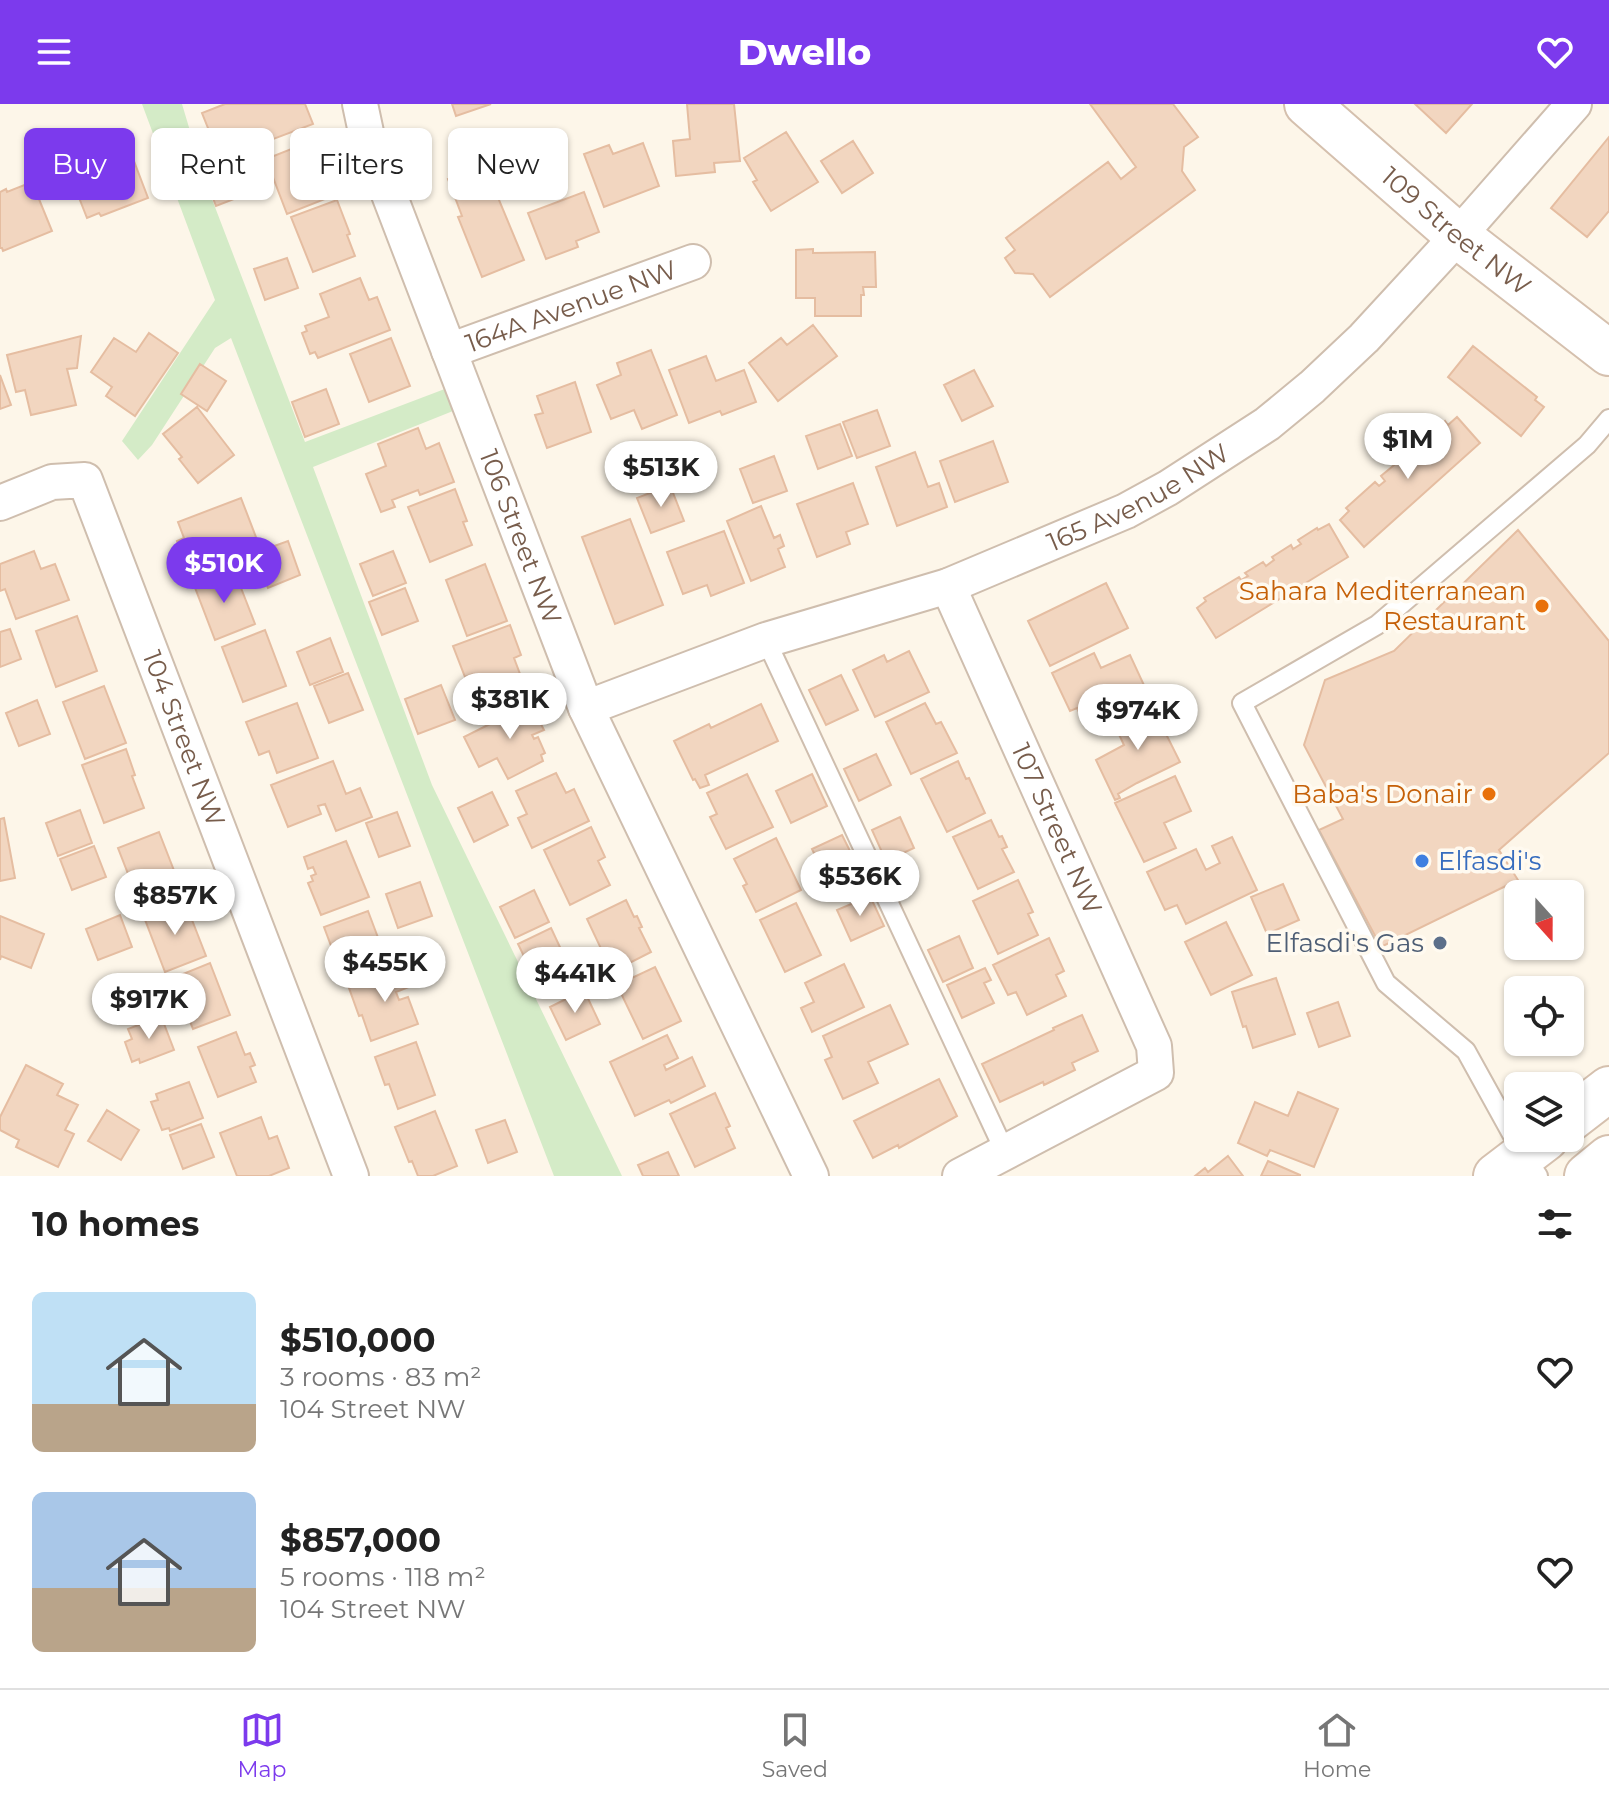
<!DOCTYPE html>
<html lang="en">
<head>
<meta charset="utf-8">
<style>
	:root { --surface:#fff; --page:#f6f6f6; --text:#222; --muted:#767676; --line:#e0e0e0; --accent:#7c3aed }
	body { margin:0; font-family:Montserrat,sans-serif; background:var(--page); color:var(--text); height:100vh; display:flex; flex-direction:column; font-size:30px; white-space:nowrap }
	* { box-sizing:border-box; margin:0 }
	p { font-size:26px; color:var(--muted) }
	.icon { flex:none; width:44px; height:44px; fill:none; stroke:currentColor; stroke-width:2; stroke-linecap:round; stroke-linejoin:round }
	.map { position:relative; height:1072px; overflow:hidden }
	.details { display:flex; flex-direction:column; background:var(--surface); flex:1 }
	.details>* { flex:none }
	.hud { position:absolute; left:24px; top:24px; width:800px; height:72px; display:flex; gap:16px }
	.needle { width:52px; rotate:159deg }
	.controls { position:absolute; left:1504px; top:776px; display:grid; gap:16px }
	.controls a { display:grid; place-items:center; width:80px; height:80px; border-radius:12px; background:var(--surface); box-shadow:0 2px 6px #0004; font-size:40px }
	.price { position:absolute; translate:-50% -68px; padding:0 18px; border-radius:28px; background:#fff; color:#222; font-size:26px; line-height:52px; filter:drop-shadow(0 2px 4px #0008) }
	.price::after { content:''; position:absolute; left:50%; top:48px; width:24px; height:18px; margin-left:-12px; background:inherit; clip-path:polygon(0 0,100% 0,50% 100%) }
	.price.active { background:var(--accent); color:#fff }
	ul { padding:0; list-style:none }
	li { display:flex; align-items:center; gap:24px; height:200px; padding:0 32px }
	li span { display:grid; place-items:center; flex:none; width:224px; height:160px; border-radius:12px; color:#555 }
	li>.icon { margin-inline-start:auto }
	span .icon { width:96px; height:96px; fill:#fffc; stroke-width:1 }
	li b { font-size:34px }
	h2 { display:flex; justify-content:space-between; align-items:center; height:96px; padding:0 32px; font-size:34px }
	.tag { padding:0 28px; border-radius:12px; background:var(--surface); box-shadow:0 2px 6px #0004; font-size:28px; line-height:72px }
	.tag.active { background:var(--accent); color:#fff }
	header { display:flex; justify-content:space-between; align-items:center; height:104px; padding:0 32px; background:var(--accent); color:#fff; font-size:36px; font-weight:800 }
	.dock { display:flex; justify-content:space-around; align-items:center; height:112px; border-top:2px solid var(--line); background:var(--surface); font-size:22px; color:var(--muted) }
	.dock a { display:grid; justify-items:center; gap:4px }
	.dock .active { color:var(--accent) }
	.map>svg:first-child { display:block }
</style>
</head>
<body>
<header><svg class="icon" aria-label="menu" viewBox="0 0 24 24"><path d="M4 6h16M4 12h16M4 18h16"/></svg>Dwello<svg class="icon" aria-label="heart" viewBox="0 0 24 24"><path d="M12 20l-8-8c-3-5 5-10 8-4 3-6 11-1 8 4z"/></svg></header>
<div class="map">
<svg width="1609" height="1072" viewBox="0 0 1609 1072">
	<rect width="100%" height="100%" fill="#fdf6e9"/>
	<path fill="#d4ebc7" d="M142 0H182L205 77 305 338 450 283 458 305 313 363 432 681 622 1072H554L231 234 215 244 152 341 138 356 122 337 215 196Z"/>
	<path fill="#f2d6c0" stroke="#e5bda1" stroke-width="2" d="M225 0H305L313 20 252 43 248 32 216 44 202 9Z
		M452 0H491L456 12Z
		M687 0H734L740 57 714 59 715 68 676 72 673 37 690 35Z
		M1090 0H1173L1198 33 1184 43 1182 67 1195 86 1050 193 1033 170 1015 169 1005 154 1015 146 1006 134 1108 58 1121 75 1136 63Z
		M1415 0H1472L1446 29Z
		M786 28 818 78 771 107 753 78 757 76 744 54Z
		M1609 33V107L1587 133 1551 104Z
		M853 37 873 69 842 89 821 57Z
		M309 38 330 93 287 110 266 55Z
		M643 39 659 82 604 103 584 50 609 41 613 50Z
		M129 44 148 94 101 112 99 109 87 114 69 68 85 61 84 58 107 49 108 52Z
		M234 56 247 90 216 102 203 68Z
		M484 60 524 156 482 173 458 113 462 112 448 75Z
		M32 78 52 127 3 147 2 144H0V88L6 85 7 88Z
		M584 88 599 128 576 137 578 143 546 155 528 109Z
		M337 96 350 130 347 131 355 152 313 168 291 113Z
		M813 145V149L875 148 876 183H863L864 191H861V212H815V194H796V146Z
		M287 154 298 184 265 196 254 165Z
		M360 174 369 196 377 193 390 226 318 254 315 248 310 250 302 229 307 227 305 222 329 213 320 190Z
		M813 221 837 252 778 297 749 259 781 234 787 241Z
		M149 229 178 249 135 312 106 292 112 283 91 268 114 234 136 248Z
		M81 232 77 264 67 265 76 301 31 311 25 286 16 288 7 251Z
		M391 234 410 282 369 298 350 250Z
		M1473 242 1537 293 1535 296 1544 303 1521 332 1448 273Z
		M651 246 677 311 642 325 634 306 611 315 597 281 621 271 617 259Z
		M706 252 716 277 744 266 756 298 722 311 720 307 689 319 669 266Z
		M200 260 226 277 207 307 181 290Z
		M974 266 993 302 962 317 944 281Z
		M0 271 11 301 0 305Z
		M575 278 591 328 547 344 535 311 543 309 537 292Z
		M326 285 339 320 305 333 292 298Z
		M197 303 234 351 198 379 179 355 182 353 163 330Z
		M877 306 890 342 857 354 843 318Z
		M1457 313 1480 339 1364 443 1340 416 1349 407 1346 404 1375 378 1379 382 1385 377 1381 372 1399 357 1403 361 1409 356 1405 352 1422 338 1424 340 1430 335 1428 332 1445 317 1448 321Z
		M840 320 852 352 818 365 806 332Z
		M418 324 426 345 439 339 454 378 420 391 418 386 392 396 395 403 381 408 366 370 386 362 378 340Z
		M993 337 1008 378 955 398 940 357Z
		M915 348 928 383 939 379 947 403 897 422 876 363Z
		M774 352 787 387 753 399 740 365Z
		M853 379 868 420 846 428 850 440 817 453 797 400Z
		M670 381 684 417 651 429 637 394Z
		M455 385 467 417 463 418 472 441 430 458 408 403Z
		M241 394 259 441 189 468 177 437 184 434 178 418Z
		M761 402 774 434 780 431 784 442 778 445 785 463 751 477 727 417Z
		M630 415 663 501 615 520 582 433Z
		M1329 420 1348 453 1216 534 1197 504 1206 497 1204 494 1239 473 1241 476 1248 472 1245 469 1263 458 1266 462 1274 456 1272 453 1291 441 1293 445 1301 440 1298 436 1317 424 1318 426Z
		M1518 426 1609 537V649L1499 746 1518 776 1381 843 1319 726 1343 715 1304 641 1325 576 1394 547Z
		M724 427 744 479 711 492 707 481 683 490 667 448Z
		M288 437 300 471 268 484 255 449Z
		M34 447 41 465 55 460 69 496 16 515 5 485 0 487V460Z
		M393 447 406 479 373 492 360 460Z
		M485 460 507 517 467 532 446 476Z
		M234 466 255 520 215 536 194 481Z
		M1106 479 1128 524 1050 562 1028 517Z
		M405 484 418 517 382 531 369 498Z
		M77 512 97 567 56 583 36 527Z
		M510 521 521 551 514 554 523 578 482 593 474 570 465 573 453 542Z
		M10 525 21 555 0 563V528Z
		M265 526 286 582 243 598 222 543Z
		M330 534 343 568 310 581 297 548Z
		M909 547 929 588 875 613 853 566 884 551 887 558Z
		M1094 549 1101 564 1130 551 1149 592 1086 622 1077 604 1070 607 1052 569Z
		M348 569 363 606 329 619 314 582Z
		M841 571 858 606 826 621 809 586Z
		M441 581 455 616 418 630 405 595Z
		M104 582 126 639 85 655 63 598Z
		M528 595 544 626 532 631 534 635 538 633 545 649 541 651 543 657 508 675 497 654 479 663 464 633 502 614 500 609Z
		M37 596 50 630 19 642 6 609Z
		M297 599 318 654 277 669 269 647 259 651 246 618Z
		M925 599 936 620 941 618 957 649 911 670 886 618Z
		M761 600 778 637 705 671 709 681 700 684 695 675 693 676 674 637 709 620 711 624Z
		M1152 602 1180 658 1137 679 1118 690 1120 694 1115 696 1096 656 1124 641 1114 620Z
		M126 645 135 671 132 672 144 704 104 719 82 661Z
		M876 650 891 681 859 697 844 665Z
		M333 657 346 690 360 684 372 713 336 727 325 700 318 702 321 710 288 723 271 681Z
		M958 657 966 675 969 674 985 709 947 728 921 675Z
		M556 669 566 689 574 685 589 717 532 744 518 714 527 710 516 687Z
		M747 670 773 723 726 745 710 713 717 710 707 689Z
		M812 670 827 702 791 719 776 687Z
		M1175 672 1191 707 1164 719 1176 744 1144 758 1115 699Z
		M492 688 508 721 474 738 458 704Z
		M80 706 92 739 58 752 46 719Z
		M397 708 410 742 379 753 366 719Z
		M900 713 914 744 886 757 872 726Z
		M4 714 15 774 0 777V715Z
		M991 716 999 733 1002 732 1007 743 1002 745 1014 768 978 785 953 733Z
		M591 723 605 753 598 757 610 781 570 801 544 746Z
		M159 728 180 782 139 798 118 744Z
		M842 731 857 761 826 775 812 745Z
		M1232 733 1257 786 1186 820 1177 801 1165 806 1147 768 1196 745 1206 766 1220 759 1212 742Z
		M776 734 801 786 756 808 743 782 747 780 734 755Z
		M346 737 369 793 321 811 308 779 313 777 311 772 316 770 313 763 308 765 304 753Z
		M94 742 106 773 72 786 60 755Z
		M1018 776 1033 808 1028 810 1038 831 998 850 973 797Z
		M420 778 432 812 398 824 386 790Z
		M1283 780 1299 816 1267 830 1251 793Z
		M534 786 549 818 515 834 500 803Z
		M870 792 884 822 851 837 837 806Z
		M626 796 634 813 637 812 642 823 639 824 651 848 612 868 587 815Z
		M185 798 206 852 165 868 144 813Z
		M796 799 821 851 785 868 760 816Z
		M368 807 389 863 345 879 324 823Z
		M120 811 132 843 98 856 86 825Z
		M0 812 44 830 31 864 1 852 0 856Z
		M1226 818 1252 871 1211 891 1185 838Z
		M551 824 566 856 533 871 518 840Z
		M959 832 973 864 943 878 928 846Z
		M1049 834 1064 867 1056 871 1066 892 1027 911 1016 888 1008 891 993 861Z
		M210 859 230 911 193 925 173 874Z
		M844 860 864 903 812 928 801 904 814 898 805 879Z
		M408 863 414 881 396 888 399 896 408 893 418 920 371 937 362 911 359 912 349 884Z
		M655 863 681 917 643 935 617 881Z
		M985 864 991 876 984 879 994 899 962 914 947 881Z
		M1276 874 1295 930 1253 944 1246 922 1243 923 1232 888Z
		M584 886 600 920 566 936 550 903Z
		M1338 898 1350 932 1319 943 1307 909Z
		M890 901 908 940 868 958 878 979 843 995 825 956 832 953 823 932Z
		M1082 911 1098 947 1072 959 1075 966 1044 981 1043 978 1000 998 982 960 1054 926 1053 924Z
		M161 912 174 946 140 959 139 955 132 958 125 938 132 935 128 925Z
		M236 928 245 951 250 949 255 961 250 963 256 978 218 993 198 943Z
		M667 931 678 954 664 961 666 966 692 953 705 982 671 999 669 996 635 1012 610 958Z
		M416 938 435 991 398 1005 389 980 385 981 375 953Z
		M26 961 63 980 57 991 78 1001 65 1026 74 1030 58 1063 16 1043 19 1036 0 1026V1013Z
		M939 975 957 1012 899 1044 898 1041 873 1054 854 1017Z
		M189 978 203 1014 170 1027 169 1024 162 1026 151 998 158 996 156 990Z
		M1298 988 1338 1005 1314 1063 1270 1046 1267 1052 1238 1039 1255 998 1288 1012Z
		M715 989 730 1022 726 1024 735 1044 695 1063 670 1010Z
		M107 1006 139 1026 121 1056 88 1037Z
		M435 1007 457 1062 433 1072H418L412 1057 409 1058 395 1023Z
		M261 1013 269 1035 277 1032 289 1064 269 1072H237L220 1029Z
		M505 1016 517 1048 488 1059 476 1026Z
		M201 1020 214 1053 183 1065 170 1031Z
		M668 1048 679 1072H643L638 1061Z
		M1228 1052 1243 1072H1195L1205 1064 1208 1068Z
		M1268 1057 1300 1071V1072H1261Z"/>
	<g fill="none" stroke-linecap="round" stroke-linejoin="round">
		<g stroke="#cfbeae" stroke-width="22">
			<path id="lane" d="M766 536 1005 1048
				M1538 1072 1524 1052 1466 947 1386 879 1242 599 1377 521 1587 341 1609 315"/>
		</g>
		<g stroke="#cfbeae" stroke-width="38">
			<g id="street">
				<path id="s1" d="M360 0 367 33 586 604 811 1072"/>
				<path id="s2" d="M449 247 693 158"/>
				<path id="s3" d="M0 399 52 378 85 376 351 1072"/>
				<path id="s4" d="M948 482 1154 942 1156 969 960 1072"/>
				<path id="s5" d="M586 604 766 536 948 482 1126 407 1168 384 1267 320 1312 283 1364 234 1458 132 1574 0"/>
			</g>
		</g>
		<g stroke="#d5c0ae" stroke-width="48">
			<g id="secondary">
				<path id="s6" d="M1307 0 1458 132 1609 249"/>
				<path d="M1570 1015 1609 985"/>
				<path d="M1496 1072 1546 1034"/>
				<path d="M1587 1072 1609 1054"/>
			</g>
		</g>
		<use href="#lane" stroke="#fff" stroke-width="18"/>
		<use href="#street" stroke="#fff" stroke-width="34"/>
		<use href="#secondary" stroke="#fff" stroke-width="44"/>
	</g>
	<g fill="#e8710a" stroke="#fffaf0" stroke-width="3">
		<circle cx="1542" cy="502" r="8"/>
		<circle cx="1489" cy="690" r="8"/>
	</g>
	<circle fill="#3f7fe0" stroke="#fffaf0" stroke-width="3" cx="1422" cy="757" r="8"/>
	<circle fill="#5c6f8a" stroke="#fffaf0" stroke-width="3" cx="1440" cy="839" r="8"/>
	<g text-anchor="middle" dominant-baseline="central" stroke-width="7" stroke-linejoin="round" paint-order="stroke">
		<g font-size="26" fill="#785d4c" stroke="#fffaf0">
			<text stroke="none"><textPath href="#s6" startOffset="196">109 Street NW</textPath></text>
			<text stroke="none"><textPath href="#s2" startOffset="130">164A Avenue NW</textPath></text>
			<text stroke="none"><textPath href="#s5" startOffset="592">165 Avenue NW</textPath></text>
			<text stroke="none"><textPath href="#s1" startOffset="462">106 Street NW</textPath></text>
			<text stroke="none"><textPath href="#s3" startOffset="366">104 Street NW</textPath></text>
			<text stroke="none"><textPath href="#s4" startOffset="266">107 Street NW</textPath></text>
		</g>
		<g font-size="26" fill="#c56008" stroke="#fffaf0" text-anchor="end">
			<text x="1526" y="487">Sahara Mediterranean<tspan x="1526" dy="30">Restaurant</tspan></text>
			<text x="1473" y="690">Baba's Donair</text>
		</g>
		<g font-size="26" fill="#366cbe" stroke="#fffaf0" text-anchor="start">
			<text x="1438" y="757">Elfasdi's</text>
		</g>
		<g font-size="26" fill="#4e5e75" stroke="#fffaf0" text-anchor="end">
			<text x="1424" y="839">Elfasdi's Gas</text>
		</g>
	</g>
</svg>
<div class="controls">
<a><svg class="needle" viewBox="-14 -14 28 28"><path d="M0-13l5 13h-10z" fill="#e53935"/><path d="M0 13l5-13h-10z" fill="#767676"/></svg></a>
<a><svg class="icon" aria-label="locate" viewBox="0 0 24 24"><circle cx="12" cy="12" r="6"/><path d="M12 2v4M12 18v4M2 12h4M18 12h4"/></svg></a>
<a><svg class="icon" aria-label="layers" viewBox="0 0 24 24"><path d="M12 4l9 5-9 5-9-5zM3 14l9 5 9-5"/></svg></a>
</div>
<b class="price" style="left:1408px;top:377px">$1M</b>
<b class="price" style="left:661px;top:405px">$513K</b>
<b class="price active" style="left:224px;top:501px">$510K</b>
<b class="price" style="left:510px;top:637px">$381K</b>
<b class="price" style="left:1138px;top:648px">$974K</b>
<b class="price" style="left:860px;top:814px">$536K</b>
<b class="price" style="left:175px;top:833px">$857K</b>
<b class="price" style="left:385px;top:900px">$455K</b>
<b class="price" style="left:575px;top:911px">$441K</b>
<b class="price" style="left:149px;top:937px">$917K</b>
<div class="hud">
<a class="tag active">Buy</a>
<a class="tag">Rent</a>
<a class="tag">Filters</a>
<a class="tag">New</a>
</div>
</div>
<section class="details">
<h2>10 homes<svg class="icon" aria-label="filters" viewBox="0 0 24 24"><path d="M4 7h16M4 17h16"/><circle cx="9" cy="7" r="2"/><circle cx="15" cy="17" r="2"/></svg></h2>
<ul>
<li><span style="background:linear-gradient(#bfe0f5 70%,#b9a48a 0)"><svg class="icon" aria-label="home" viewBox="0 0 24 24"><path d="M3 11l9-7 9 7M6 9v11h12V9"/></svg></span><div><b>$510,000</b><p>3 rooms · 83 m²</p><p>104 Street NW</p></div><svg class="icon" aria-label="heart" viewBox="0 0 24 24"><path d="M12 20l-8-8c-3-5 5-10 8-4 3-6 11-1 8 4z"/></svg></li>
<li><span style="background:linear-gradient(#a9c7e8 60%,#b9a48a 0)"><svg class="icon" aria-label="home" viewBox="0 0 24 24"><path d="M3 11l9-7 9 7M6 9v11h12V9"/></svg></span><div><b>$857,000</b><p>5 rooms · 118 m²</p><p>104 Street NW</p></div><svg class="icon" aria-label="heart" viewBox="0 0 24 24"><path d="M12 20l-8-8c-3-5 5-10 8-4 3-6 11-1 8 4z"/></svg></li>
</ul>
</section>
<nav class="dock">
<a class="active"><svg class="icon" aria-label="map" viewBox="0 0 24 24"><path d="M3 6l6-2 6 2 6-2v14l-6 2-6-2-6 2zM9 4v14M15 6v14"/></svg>Map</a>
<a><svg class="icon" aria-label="saved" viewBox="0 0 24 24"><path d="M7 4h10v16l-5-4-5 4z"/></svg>Saved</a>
<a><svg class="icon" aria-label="home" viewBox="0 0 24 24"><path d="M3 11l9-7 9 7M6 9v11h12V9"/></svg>Home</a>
</nav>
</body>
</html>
